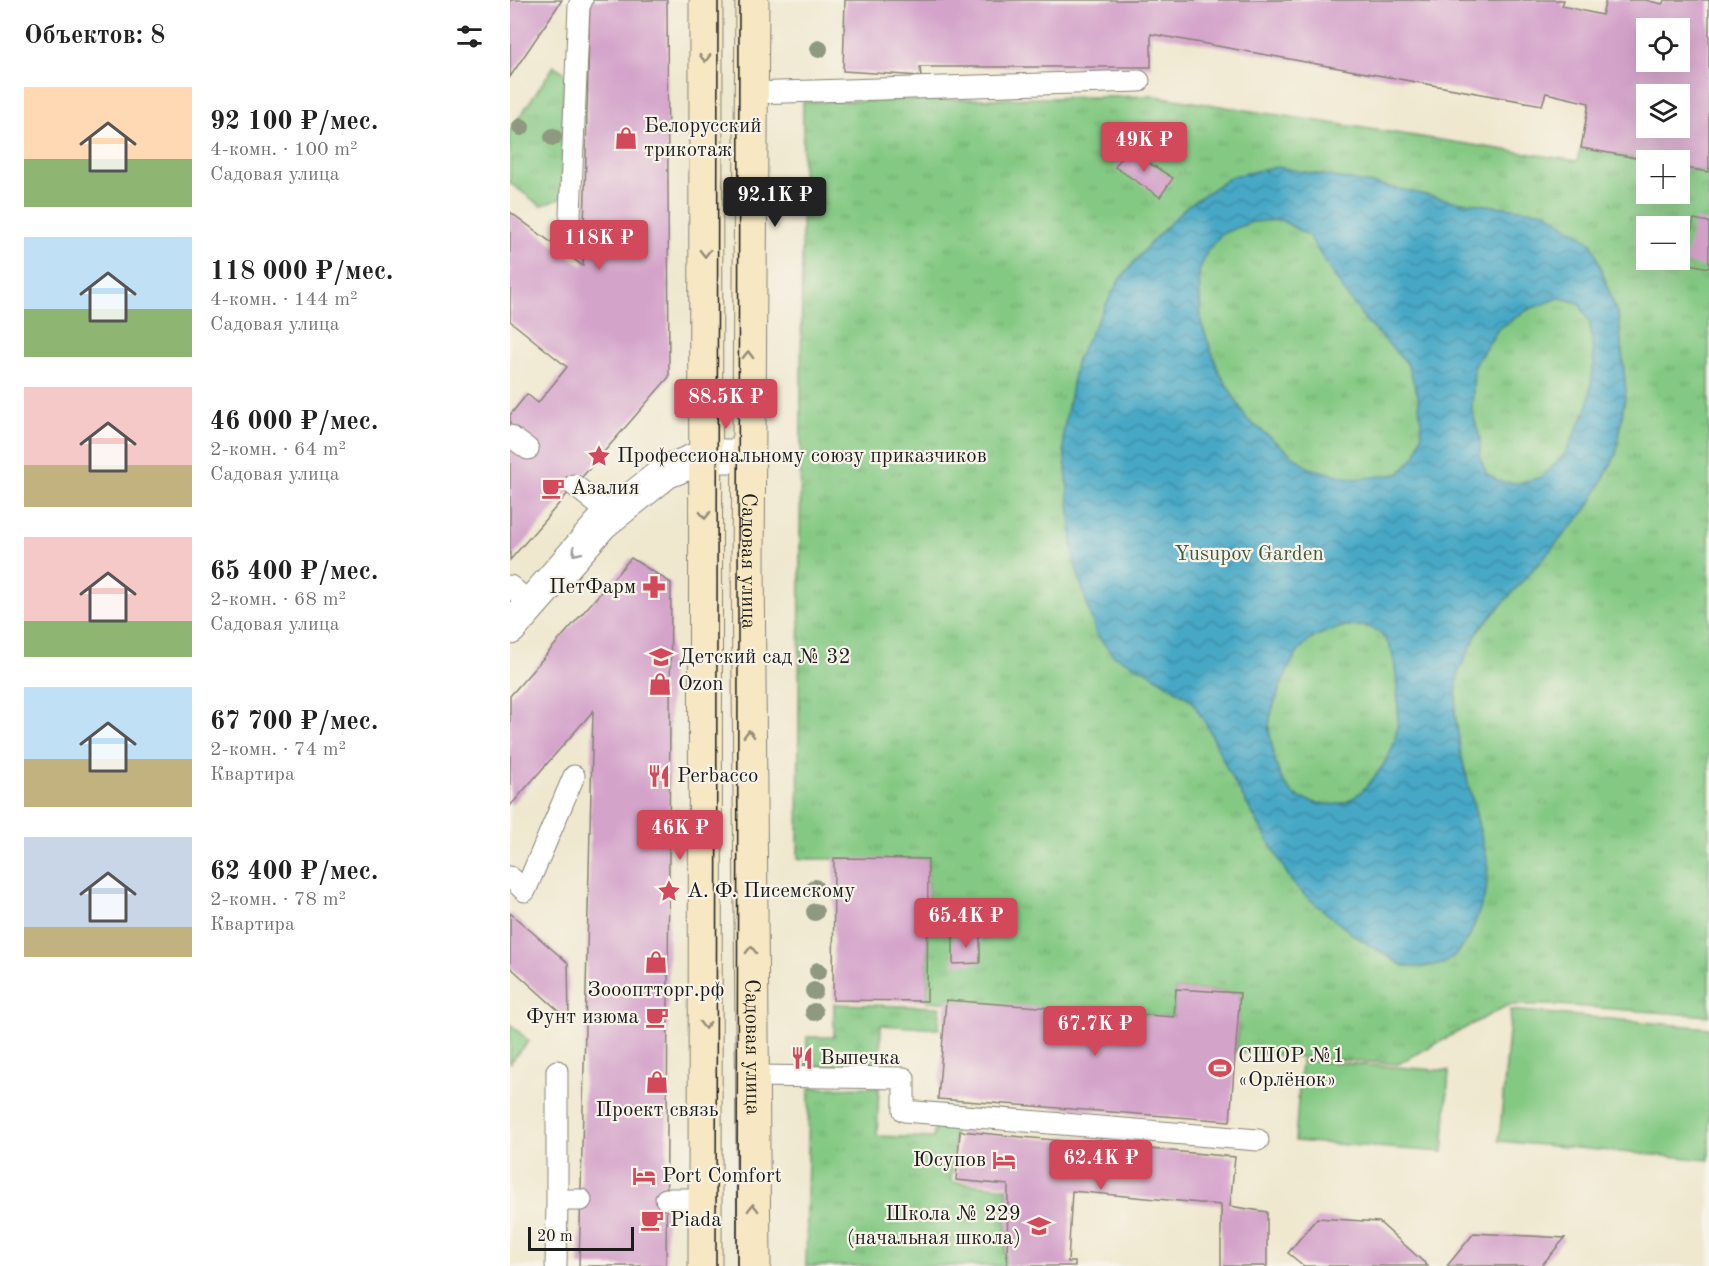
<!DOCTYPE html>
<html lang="ru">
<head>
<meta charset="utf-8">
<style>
	:root { --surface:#fff; --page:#f2f2f2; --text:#222; --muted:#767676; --accent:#d1495b }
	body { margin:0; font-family:"Old Standard TT",serif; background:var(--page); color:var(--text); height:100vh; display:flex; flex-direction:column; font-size:22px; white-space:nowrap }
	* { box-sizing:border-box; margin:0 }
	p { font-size:20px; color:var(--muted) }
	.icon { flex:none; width:33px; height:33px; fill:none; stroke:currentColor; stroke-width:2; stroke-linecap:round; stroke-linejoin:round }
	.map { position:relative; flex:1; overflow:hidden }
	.panel { display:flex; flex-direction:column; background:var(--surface); width:510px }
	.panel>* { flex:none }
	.fabs { position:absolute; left:1126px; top:18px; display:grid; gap:12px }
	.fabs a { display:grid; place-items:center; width:54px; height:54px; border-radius:0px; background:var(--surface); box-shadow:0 6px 24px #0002; font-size:30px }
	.scale { position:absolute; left:18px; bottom:15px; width:106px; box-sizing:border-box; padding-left:6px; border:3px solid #1c1c1c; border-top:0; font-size:16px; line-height:21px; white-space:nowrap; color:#1c1c1c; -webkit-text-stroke:4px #f7f3e8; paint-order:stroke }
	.price { position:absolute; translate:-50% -51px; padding:0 14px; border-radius:6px; background:var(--accent); color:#fff; font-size:20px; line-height:39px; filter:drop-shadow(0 2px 3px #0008) }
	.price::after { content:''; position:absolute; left:50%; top:36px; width:18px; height:14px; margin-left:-9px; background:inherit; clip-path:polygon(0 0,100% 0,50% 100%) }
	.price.selected { background:#222; color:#fff }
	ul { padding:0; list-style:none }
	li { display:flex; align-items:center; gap:18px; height:150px; padding:0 24px }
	li span { display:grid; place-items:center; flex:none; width:168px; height:120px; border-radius:0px; color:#555 }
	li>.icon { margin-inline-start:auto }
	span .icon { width:72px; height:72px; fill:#fffc; stroke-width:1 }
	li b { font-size:26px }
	h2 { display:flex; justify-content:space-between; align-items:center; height:72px; padding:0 24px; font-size:26px }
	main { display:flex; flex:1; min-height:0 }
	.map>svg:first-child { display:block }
</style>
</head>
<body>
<main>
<section class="panel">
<h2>Объектов: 8<svg class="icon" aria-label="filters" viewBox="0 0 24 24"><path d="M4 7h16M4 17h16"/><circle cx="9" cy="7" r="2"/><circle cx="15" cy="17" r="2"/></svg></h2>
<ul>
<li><span style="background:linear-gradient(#ffd9b3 60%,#8fb573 0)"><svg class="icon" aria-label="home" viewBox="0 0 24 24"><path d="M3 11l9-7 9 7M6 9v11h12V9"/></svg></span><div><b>92 100 ₽/мес.</b><p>4-комн. · 100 m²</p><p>Садовая улица</p></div></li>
<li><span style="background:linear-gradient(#bfe0f5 60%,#8fb573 0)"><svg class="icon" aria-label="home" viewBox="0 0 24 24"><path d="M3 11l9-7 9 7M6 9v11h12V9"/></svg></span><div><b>118 000 ₽/мес.</b><p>4-комн. · 144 m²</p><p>Садовая улица</p></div></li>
<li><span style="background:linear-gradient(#f6c9c9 65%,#c2b280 0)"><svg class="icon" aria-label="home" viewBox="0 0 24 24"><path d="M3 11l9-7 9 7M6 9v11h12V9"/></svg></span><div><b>46 000 ₽/мес.</b><p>2-комн. · 64 m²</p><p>Садовая улица</p></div></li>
<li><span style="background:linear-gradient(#f6c9c9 70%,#8fb573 0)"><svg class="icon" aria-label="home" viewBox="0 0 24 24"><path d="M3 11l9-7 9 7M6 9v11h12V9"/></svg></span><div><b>65 400 ₽/мес.</b><p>2-комн. · 68 m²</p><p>Садовая улица</p></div></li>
<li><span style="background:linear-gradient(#bfe0f5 60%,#c2b280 0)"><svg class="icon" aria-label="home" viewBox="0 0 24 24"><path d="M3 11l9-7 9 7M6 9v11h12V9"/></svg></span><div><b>67 700 ₽/мес.</b><p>2-комн. · 74 m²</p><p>Квартира</p></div></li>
<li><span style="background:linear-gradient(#c9d6e8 75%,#c2b280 0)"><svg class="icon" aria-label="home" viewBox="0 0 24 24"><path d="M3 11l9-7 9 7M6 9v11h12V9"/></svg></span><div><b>62 400 ₽/мес.</b><p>2-комн. · 78 m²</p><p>Квартира</p></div></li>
</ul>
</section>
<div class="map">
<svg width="1199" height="1266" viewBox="0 0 1199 1266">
	<defs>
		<pattern id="park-tufts" width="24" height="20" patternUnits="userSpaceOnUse" patternTransform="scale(1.5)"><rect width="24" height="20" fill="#84c983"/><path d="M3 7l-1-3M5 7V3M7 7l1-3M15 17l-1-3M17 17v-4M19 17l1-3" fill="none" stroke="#71ac71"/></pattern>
		<pattern id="water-waves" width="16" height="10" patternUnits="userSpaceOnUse" patternTransform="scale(1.5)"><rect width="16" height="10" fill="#46a8c6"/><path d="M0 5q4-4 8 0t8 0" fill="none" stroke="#3a88a0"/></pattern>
	</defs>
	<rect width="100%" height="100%" fill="#f7f3e8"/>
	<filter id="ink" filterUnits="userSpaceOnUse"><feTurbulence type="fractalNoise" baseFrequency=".0167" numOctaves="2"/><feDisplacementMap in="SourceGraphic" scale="12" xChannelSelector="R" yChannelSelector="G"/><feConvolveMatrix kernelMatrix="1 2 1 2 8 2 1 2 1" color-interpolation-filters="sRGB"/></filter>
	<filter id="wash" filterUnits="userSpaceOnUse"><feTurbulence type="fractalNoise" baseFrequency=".008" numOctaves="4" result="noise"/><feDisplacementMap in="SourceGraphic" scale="24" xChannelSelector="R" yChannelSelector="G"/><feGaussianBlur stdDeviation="1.35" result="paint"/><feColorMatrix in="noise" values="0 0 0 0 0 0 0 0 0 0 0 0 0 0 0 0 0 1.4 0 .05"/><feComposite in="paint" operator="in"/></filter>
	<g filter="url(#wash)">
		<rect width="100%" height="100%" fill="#efe8cf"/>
		<path fill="url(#park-tufts)" stroke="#507250" stroke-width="1.5" fill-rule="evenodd" d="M44 66 54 72 51 198 31 206 0 183V131Z
			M645 96 1067 161 1071 148 1137 161V194H1170V167L1199 172V1016L1048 1005H998L888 1064 726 1052 730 993 666 989 664 1017 417 1001 418 859H288L293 102ZM1137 226H1170V260H1137Z
			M324 1004 430 1007 429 1029 371 1025 370 1065 296 1066 297 1037H324Z
			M369 1087 367 1136 423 1138 425 1127 445 1129 441 1182 497 1188 495 1266H296L299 1088Z"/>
		<path fill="#84c983" stroke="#507250" stroke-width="1.5" d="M1001 1010 1199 1028V1160L989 1141Z
			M0 1024 19 1041 0 1063Z
			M791 1060 939 1071 933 1152 785 1141Z"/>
		<path fill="url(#water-waves)" stroke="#316271" stroke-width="1.5" fill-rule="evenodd" d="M767 167 880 187 944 201 1036 212 1082 243 1109 319 1116 391 1106 455 1078 508 969 630 948 673 945 713 951 754 978 863 976 893 959 938 947 954 933 964 914 967 893 966 843 935 792 893 782 882 720 775 698 727 681 700 640 673 603 655 586 634 564 561 553 434 567 358 610 279 641 242 677 206 722 176ZM771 220 799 236 835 293 856 321 897 363 908 395 912 433 906 455 889 474 844 479 799 468 737 419 709 372 691 322 689 272 697 252 711 234 742 222ZM1049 298 1069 303 1080 324 1084 364 1078 406 1055 454 1032 477 1008 483 991 482 977 474 970 458V438L962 411 964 366 988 329 1017 310ZM836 626C847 626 857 625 867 631 884 642 885 666 887 684 888 703 889 721 885 739 881 759 857 790 840 800 827 808 809 804 796 800 772 794 765 766 762 745 761 740 759 733 759 727 760 709 781 656 795 644 806 634 821 630 836 626Z"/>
		<g id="blocks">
			<path fill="#d4a3ca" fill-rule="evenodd" d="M0 0H52L0 77Z
				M80 0H157L159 377 0 560V448L23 443 0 425V415L17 394 28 403 57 367 0 321V212L73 266Z
				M335 0H1054L1052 6 1092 15 1096 0H1135L1152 4 1155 0H1199V172L1170 167V160H1137L1071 148 1079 103 1036 93 1032 105 641 34V67H410L411 76 333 71ZM1137 28H1170V62H1137ZM1137 94H1170V128H1137Z
				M617 149 663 178 650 197 605 167Z
				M1184 219 1199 222V268L1175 263Z
				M121 558 161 583 156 1266H69L83 711 0 806V696Z
				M324 858 418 859 417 1001 323 1000Z
				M0 913 58 963 59 1020 0 967Z
				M443 935H470V963L443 964Z
				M666 989 730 993 720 1121 428 1099 436 1000 664 1017Z
				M450 1131 725 1157 720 1206 757 1212V1266H711V1205L562 1191 558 1262H565V1266H497L498 1185 446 1180Z
				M807 1218 869 1222 918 1266H794L778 1253Z
				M964 1233 1055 1238 1031 1266H937Z"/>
		</g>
	</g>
	<g filter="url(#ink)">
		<use href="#blocks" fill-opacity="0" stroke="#868276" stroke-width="1.5"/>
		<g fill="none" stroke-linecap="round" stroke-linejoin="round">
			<g stroke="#868276" stroke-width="23">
				<path id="lane" d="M241 93 629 81
					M60 214 69 6 72 0
					M0 436 18 449
					M64 485 101 515
					M0 586 21 604
					M0 877 15 891 64 776
					M47 1071V1200H71
					M242 1076 394 1078V1111L748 1140
					M156 1199H195
					M46 1266 47 1200"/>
			</g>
			<g stroke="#868276" stroke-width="35">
				<path id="street" d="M0 628 92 523 156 472 195 456H238"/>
			</g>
			<g stroke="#868276" stroke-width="35">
				<g id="secondary">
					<path id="s1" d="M242 0 238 561 244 1266"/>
					<path d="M195 1266 196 0"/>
				</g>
			</g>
			<use href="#lane" stroke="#fff" stroke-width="21"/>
			<use href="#street" stroke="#fff" stroke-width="33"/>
			<use href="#secondary" stroke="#f7e8c3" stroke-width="33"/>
			<path stroke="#1c1c1c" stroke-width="1.5" d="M206 1266 208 0
				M227 1266 229 0"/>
		</g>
		<g fill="#8f9980">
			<circle cx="309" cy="49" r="9"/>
			<circle cx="11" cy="127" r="9"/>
			<circle cx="43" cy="137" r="9"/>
			<circle cx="305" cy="888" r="9"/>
			<circle cx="305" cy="912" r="9"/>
			<circle cx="308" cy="971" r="9"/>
			<circle cx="304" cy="991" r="9"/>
			<circle cx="304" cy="1012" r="9"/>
		</g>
		<defs><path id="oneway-chevron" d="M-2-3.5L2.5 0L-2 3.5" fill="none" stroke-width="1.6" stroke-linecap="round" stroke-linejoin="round" transform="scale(1.5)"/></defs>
		<g stroke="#948c78">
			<use href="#oneway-chevron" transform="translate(195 58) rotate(90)"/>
			<use href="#oneway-chevron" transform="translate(195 253) rotate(90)"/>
			<use href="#oneway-chevron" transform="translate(238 355) rotate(-89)"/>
			<use href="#oneway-chevron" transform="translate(195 515) rotate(90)"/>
			<use href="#oneway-chevron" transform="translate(239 734) rotate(-91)"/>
			<use href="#oneway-chevron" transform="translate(241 950) rotate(-91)"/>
			<use href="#oneway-chevron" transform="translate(195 1025) rotate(90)"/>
			<use href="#oneway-chevron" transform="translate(243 1208) rotate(-90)"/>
		</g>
		<use stroke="#999" href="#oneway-chevron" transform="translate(66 552) rotate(131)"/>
	</g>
	<defs>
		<g id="shop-bare" transform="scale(1.8)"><path d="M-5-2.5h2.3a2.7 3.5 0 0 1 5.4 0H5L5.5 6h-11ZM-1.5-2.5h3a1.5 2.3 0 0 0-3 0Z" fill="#d1495b" stroke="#f7f3e8" stroke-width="2.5" paint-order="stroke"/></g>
		<g id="sight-bare" transform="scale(1.8)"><path d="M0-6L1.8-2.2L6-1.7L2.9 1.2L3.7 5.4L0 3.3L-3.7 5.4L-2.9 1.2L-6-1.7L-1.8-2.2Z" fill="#d1495b" stroke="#f7f3e8" stroke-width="2.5" paint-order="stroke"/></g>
		<g id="cafe-bare" transform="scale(1.8)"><path d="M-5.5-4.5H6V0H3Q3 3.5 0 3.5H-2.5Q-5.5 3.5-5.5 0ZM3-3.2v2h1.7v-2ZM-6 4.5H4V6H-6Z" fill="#d1495b" stroke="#f7f3e8" stroke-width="2.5" paint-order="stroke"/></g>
		<g id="pharmacy-bare" transform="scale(1.8)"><path d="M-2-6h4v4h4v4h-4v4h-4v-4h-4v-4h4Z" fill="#d1495b" stroke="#f7f3e8" stroke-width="2.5" paint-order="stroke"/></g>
		<g id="school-bare" transform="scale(1.8)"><path d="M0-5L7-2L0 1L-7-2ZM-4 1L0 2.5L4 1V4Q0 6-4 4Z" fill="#d1495b" stroke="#f7f3e8" stroke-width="2.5" paint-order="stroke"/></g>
		<g id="restaurant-bare" transform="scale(1.8)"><path d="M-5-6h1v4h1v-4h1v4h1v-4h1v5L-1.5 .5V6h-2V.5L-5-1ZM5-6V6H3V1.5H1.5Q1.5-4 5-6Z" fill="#d1495b" stroke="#f7f3e8" stroke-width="2.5" paint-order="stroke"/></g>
		<g id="stadium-bare" transform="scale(1.8)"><path d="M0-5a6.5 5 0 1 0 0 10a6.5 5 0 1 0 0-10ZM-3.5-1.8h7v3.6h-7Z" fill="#d1495b" stroke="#f7f3e8" stroke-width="2.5" paint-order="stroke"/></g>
		<g id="hotel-bare" transform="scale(1.8)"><path d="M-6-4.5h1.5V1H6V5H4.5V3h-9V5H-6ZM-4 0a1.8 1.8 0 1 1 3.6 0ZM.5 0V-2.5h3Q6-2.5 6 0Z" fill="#d1495b" stroke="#f7f3e8" stroke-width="2.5" paint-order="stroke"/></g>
	</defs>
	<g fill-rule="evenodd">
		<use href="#shop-bare" x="116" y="138"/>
		<use href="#sight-bare" x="89" y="456"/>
		<use href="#cafe-bare" x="43" y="488"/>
		<use href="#pharmacy-bare" x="144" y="587"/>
		<use href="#school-bare" x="151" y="657"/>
		<use href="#shop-bare" x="150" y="684"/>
		<use href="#restaurant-bare" x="149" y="776"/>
		<use href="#sight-bare" x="159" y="891"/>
		<use href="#shop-bare" x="146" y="962"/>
		<use href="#cafe-bare" x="147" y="1017"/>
		<use href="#restaurant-bare" x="292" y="1058"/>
		<use href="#stadium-bare" x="710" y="1068"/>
		<use href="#shop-bare" x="147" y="1082"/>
		<use href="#hotel-bare" x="494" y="1160"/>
		<use href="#hotel-bare" x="134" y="1176"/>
		<use href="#cafe-bare" x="142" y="1220"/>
		<use href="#school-bare" x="529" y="1226"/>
	</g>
	<g text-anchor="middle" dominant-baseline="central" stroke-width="4.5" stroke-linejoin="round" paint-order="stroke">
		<g font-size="21" fill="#1c1c1c" stroke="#f7f3e8" text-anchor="start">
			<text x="134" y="126">Белорусский<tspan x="134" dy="24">трикотаж</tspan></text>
			<text x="107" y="456">Профессиональному союзу приказчиков</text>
			<text x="61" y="488">Азалия</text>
			<text x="126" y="587" text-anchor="end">ПетФарм</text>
			<text x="169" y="657">Детский сад № 32</text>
			<text x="168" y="684">Ozon</text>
			<text x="167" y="776">Perbacco</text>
			<text x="177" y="891">А. Ф. Писемскому</text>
			<text x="146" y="990" text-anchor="middle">Зоооптторг.рф</text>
			<text x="129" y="1017" text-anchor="end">Фунт изюма</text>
			<text x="728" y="1056">СШОР №1<tspan x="728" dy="24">«Орлёнок»</tspan></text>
			<text x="310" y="1058">Выпечка</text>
			<text x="147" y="1110" text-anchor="middle">Проект связь</text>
			<text x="476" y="1160" text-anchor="end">Юсупов</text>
			<text x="152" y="1176">Port Comfort</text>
			<text x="511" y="1214" text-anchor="end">Школа № 229<tspan x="511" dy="24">(начальная школа)</tspan></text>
			<text x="160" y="1220">Piada</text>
		</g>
		<g font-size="21" fill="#405940" stroke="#f7f3e8">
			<text x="739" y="554">Yusupov Garden</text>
		</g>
		<g font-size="21" fill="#1c1c1c" stroke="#f7f3e8">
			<text stroke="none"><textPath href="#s1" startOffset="561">Садовая улица</textPath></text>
			<text stroke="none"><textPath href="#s1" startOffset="1047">Садовая улица</textPath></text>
		</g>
	</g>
</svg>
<div class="fabs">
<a><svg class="icon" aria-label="locate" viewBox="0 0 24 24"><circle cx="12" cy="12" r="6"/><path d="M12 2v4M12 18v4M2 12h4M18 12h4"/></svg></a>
<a><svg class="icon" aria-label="layers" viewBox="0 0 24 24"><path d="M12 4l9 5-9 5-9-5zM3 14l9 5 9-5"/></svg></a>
<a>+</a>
<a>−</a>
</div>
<div class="scale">20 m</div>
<b class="price" style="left:634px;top:173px">49K ₽</b>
<b class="price selected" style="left:265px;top:228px">92.1K ₽</b>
<b class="price" style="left:89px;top:271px">118K ₽</b>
<b class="price" style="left:216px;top:430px">88.5K ₽</b>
<b class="price" style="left:170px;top:861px">46K ₽</b>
<b class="price" style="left:456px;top:949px">65.4K ₽</b>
<b class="price" style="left:585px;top:1057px">67.7K ₽</b>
<b class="price" style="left:591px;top:1191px">62.4K ₽</b>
</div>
</main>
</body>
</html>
